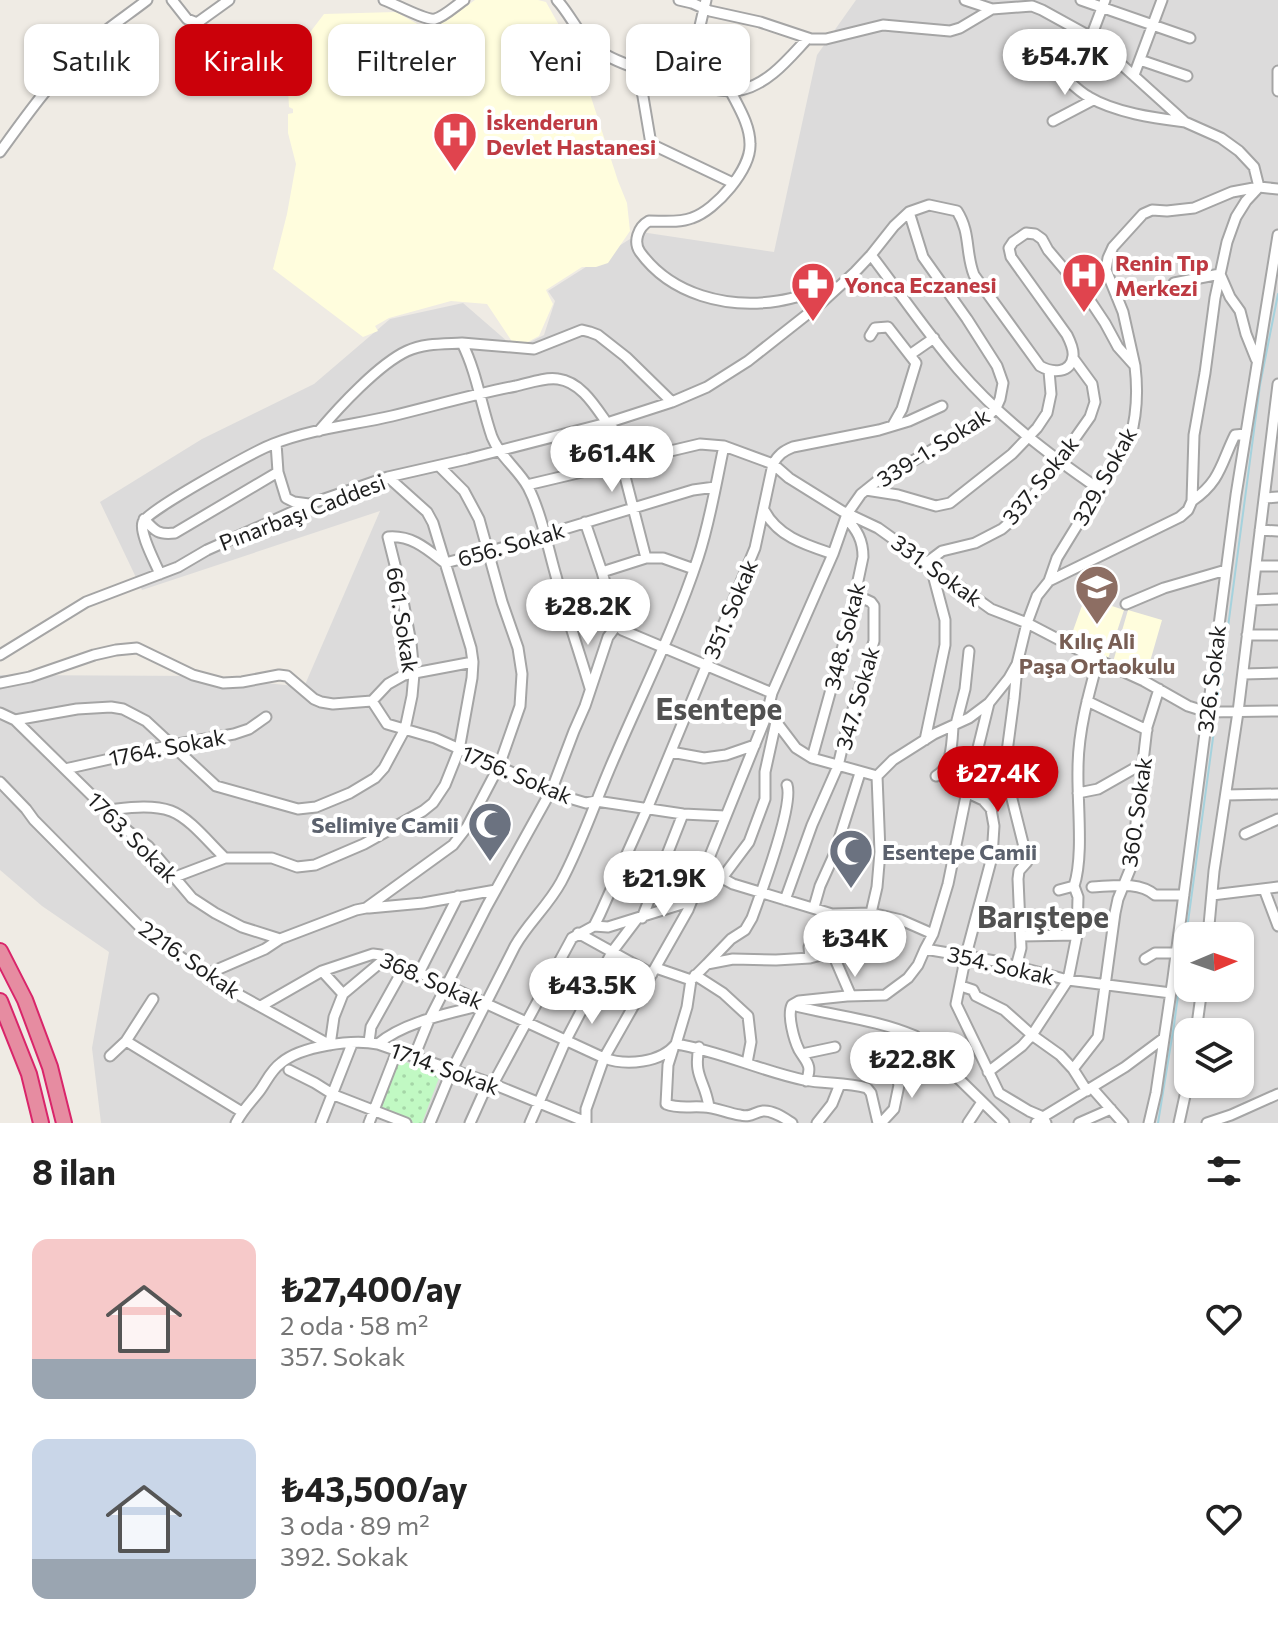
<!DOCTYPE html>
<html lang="tr">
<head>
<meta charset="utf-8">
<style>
	:root { --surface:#fff; --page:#f2f2f2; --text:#222; --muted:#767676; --accent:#cb010a }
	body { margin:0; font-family:Commissioner,sans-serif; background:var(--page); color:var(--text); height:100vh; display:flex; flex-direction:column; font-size:30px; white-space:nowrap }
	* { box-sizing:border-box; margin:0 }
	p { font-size:26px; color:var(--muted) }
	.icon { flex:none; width:44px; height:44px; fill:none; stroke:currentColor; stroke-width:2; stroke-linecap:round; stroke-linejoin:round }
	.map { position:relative; height:1123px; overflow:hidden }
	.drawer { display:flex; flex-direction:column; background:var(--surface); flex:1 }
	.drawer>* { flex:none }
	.banner { position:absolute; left:24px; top:24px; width:800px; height:72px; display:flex; gap:16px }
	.needle { width:52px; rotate:88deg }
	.buttons { position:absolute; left:1174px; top:922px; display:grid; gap:16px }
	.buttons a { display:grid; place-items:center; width:80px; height:80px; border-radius:16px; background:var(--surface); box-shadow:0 2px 6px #0004; font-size:40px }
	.price { position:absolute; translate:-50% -68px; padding:0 18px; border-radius:28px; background:#fff; color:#222; font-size:26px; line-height:52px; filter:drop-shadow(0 2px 4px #0008) }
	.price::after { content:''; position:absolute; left:50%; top:48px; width:24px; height:18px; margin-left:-12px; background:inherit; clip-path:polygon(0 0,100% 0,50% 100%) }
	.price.on { background:var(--accent); color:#fff }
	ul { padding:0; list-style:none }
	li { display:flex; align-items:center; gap:24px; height:200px; padding:0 32px }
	li span { display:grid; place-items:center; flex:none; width:224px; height:160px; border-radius:16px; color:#555 }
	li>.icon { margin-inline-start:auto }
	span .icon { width:96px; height:96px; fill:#fffc; stroke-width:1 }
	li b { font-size:34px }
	h2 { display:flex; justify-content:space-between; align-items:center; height:96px; padding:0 32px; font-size:34px }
	.chip { padding:0 28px; border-radius:16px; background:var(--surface); box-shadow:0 2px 6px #0004; font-size:28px; line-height:72px }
	.chip.on { background:var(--accent); color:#fff }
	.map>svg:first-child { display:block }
</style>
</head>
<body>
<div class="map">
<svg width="1278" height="1123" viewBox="0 0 1278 1123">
	<defs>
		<pattern id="park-dots" width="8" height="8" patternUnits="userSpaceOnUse" patternTransform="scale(2)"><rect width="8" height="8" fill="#c1f9c3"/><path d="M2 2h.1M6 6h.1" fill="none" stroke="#a5d5a7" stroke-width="1.8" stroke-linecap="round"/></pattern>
	</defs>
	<rect width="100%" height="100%" fill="#efebe4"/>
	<path fill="#dcdbdb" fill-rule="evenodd" d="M856 0H1278V1123H101L92 1048 109 952 42 906 0 870V675L201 676 304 687 380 511 142 590 100 502 202 439 314 384 390 319 463 303 516 349 544 335 555 301 548 291 641 232 774 252 817 55ZM1188 936H1240V988H1188ZM1188 1032H1240V1084H1188Z"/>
	<path fill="#fffddd" d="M475 0H538L546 2 560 27 588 57 591 97 618 181 627 203 630 231 608 263 596 267H582L546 290 553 304 539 336 524 344 515 346 487 304 451 301 389 318 375 326 378 331 363 337 273 269 287 214 296 164 288 133V114L293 113V109L289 107 287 72 290 63 308 35 324 14 396 12 421 26 431 25 446 21Z
		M1085 597 1124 610 1108 659 1069 642Z
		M1128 610 1162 620 1147 672 1113 662Z"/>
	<path fill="url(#park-dots)" d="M395 1058 440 1075 422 1123H414L376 1109Z"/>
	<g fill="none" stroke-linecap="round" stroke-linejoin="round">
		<path stroke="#a5d2dd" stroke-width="2" d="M1217 710 1260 385 1278 294
			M1158 1123 1174 1025 1216 716"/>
		<g stroke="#a5a5a5" stroke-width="13">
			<path id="minor" d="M172 0 187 19 197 23 229 0
				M384 0C395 4 426 21 435 19 445 16 455 6 464 0
				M557 0C568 12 575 27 586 40 591 45 599 51 606 55 628 68 718 96 741 90 770 83 789 58 808 38
				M679 0 692 3 710 11 760 22 811 39H826L883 25 950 31 960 28 992 9 1032 6 1042 10 1091 37 1185 122 1221 138 1239 151 1254 167 1259 187
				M965 0 992 9
				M1081 0 1190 38
				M1091 37 1105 0
				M1018 46C1030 54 1043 61 1055 69 1067 78 1076 90 1089 97 1116 113 1155 118 1185 122
				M1140 60 1187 76
				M638 67 651 144 733 183
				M1031 71 1038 60
				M1278 71V91
				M1134 75 1162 0
				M687 82 706 0
				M731 92C739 108 750 125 750 144 751 169 716 210 692 218 679 223 663 221 649 221 638 227 633 242 640 252 671 295 727 309 778 301 798 298 817 290 837 287
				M1053 121 1093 100
				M0 152C28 113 56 74 92 42 109 27 129 14 147 0
				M871 255C900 293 927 333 958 369 998 416 1048 454 1099 489
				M1174 283 1220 274 1230 297 1240 311 1246 334 1256 359
				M870 336 875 328 888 327 916 363 902 409 893 425
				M911 354 934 338
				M611 422 646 558
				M319 431C339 407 379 364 407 351 424 343 443 344 462 343
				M276 443 278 472 286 498 294 502 309 504
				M527 485 700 444 724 446 773 464 789 478 842 511 878 528 991 609 1027 623 1098 660 1144 681 1188 706 1207 712 1278 711
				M866 490 898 495 936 506 950 503 1012 454 1037 428 1047 413 1051 394 1049 371
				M1265 498 1278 497
				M1192 501C1221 481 1221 463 1235 435L1246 434
				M764 510C778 537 806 545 833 554
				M144 519C155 531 158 535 175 533L278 472
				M585 522 602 572 617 625
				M1260 530 1278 531
				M926 563 942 551 975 543 1002 529 1019 514 1059 461 1090 417 1095 402 1092 384 1073 358
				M1256 566H1278
				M602 572 646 558H663L694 569
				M160 574C155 562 139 533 143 522 148 510 255 451 273 444 311 429 353 425 392 416 433 406 475 394 516 386 529 383 545 377 558 379 581 382 595 406 607 423
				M1049 581 1057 558 1130 439C1137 415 1138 391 1135 366
				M1252 600 1278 599
				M1126 604 1164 588 1226 570
				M617 625 622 630 772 693
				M1247 635H1278
				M0 655 86 602 178 567 207 550 310 504 388 477 467 459 607 423 672 402 707 387 748 361 819 305 855 272 871 255 894 226 909 212 929 205 957 211C971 233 965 252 974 275L1040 366C1052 373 1071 374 1073 356 1074 349 1070 341 1067 335L1011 257 1009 248 1013 242 1026 233 1035 234 1042 239 1048 250 1087 296 1105 323 1118 347 1135 366 1123 312 1106 270 1108 258 1113 247 1143 214 1152 210 1167 211 1194 208 1232 192 1259 187 1278 189
				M1243 674 1278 673
				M0 683 30 677 94 655 116 650 137 648 193 675 223 683 242 682 279 675 287 676 314 699 321 702 333 704 372 701 388 684 404 675 473 662
				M590 688C579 651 566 614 556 576 548 548 541 512 528 487 518 469 500 457 492 437 481 405 477 373 462 343L534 349 582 330 590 332 598 335 626 357 672 402
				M372 701 387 724 435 738 569 798 586 803 596 801 683 814 725 816
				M1087 701 1147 730
				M0 713 15 720 128 831 148 846 192 898 215 913 242 927 280 939
				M774 719 796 748 812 758 877 776
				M15 720 77 709 111 707 123 709 146 721 216 786 298 809 316 807 350 793 375 778 384 768 405 729 412 696 414 674 411 643 400 585 388 537C412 535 427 549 445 563L488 552 693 490 715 487
				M956 724 965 689 969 651
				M925 740 945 645V620L931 567
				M671 752 704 758 726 755 755 745
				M812 758 848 628 863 557C863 540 857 530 846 518
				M65 769 172 745 234 734 249 729 266 717
				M936 776C952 767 952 743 953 726
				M0 782 26 809 34 820 149 936 232 991 330 1045 334 1017 343 994 387 957
				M968 793 983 800 991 809 994 826 992 857 966 955 956 1004 999 1093 1029 1111 1043 1117 1046 1123
				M1078 793 1098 789 1142 764
				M1226 795 1278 794
				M107 810C127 808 151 804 171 811 190 818 210 844 225 858
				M1245 834 1278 819
				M175 877 225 858H272L297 867 315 865 364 844 423 811 433 803 445 785 459 750 472 678 473 662 471 648 433 523 427 512 388 477
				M722 878 733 884 832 914 871 913 901 920 933 934 925 949 995 961 1068 980 1171 993
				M1074 886C1084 856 1077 802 1078 769 1078 732 1088 696 1098 660
				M1092 887C1113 886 1139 881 1155 895H1184
				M1264 889 1278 926
				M1059 890 1074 886
				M1212 895 1278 887
				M785 900 812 825 838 766 846 732 874 641V606L871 602 854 594
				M814 907 820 886 834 855 860 773
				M369 908 423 903 496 890
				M642 918 683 814
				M594 926 608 927 682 904 722 878 749 842 765 799V772L776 722
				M578 933 652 974
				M933 934 948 884 965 801 989 703
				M1021 936 1077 935
				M1208 936 1214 871 1238 712 1278 384
				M832 952 851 996
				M810 958 809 947 832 914
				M1145 959 1155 953H1176
				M707 964 731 939 745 930 752 918C761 893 794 805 787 785
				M1016 967 1021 948 1018 879 1019 871 1027 862 1026 855 1006 775 1005 767 1014 699 1017 667
				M656 968 691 980
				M322 971 343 994
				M419 973 458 896
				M207 974 265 949 280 939 356 910 366 908 453 845 467 827 499 766 520 706 522 674 518 648 502 602 479 519 464 491 439 466
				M695 975 723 993 748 1016 751 1042 747 1063
				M961 986 973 990 976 996 1004 1010 1032 1035 1060 1055 1073 1069 1087 1091
				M792 1005C833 1016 876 1019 915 1036L1004 1123
				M792 1005 799 1001 847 996 885 995 908 978 918 965 925 949
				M792 1005C787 1015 794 1040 799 1050 806 1062 813 1065 806 1081
				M261 1006 322 971 373 954 381 955 604 1058C626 1066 661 1063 676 1044L687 1007 691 980 707 964 733 959 776 960 810 958 832 952 849 945 857 939 871 913 877 887 880 852 877 776 893 760 934 734 969 718 989 703 1009 678 1017 664 1027 623 1037 596 1049 581 1180 517 1188 510 1192 501 1194 435 1205 373 1215 298 1227 242 1236 217 1246 201 1259 187
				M1196 1032 1202 988
				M126 1041 242 1112
				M369 1042 371 1027 405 966
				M378 1044C405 1021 452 1013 486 1004
				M676 1044C720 1051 761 1071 804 1080 825 1084 847 1082 867 1088L871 1093 878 1123
				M699 1047C693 1077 705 1080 709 1107
				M673 1049 668 1065 666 1104C678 1109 690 1106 703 1107 715 1107 727 1113 740 1115 751 1118 754 1112 763 1111 773 1110 784 1118 792 1123
				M802 1054 835 1047
				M110 1056 126 1041 153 999
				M414 1057 429 1020 487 906 552 789 574 731 585 706 608 637 617 625
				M1073 1069 1098 1037 1115 913 1118 899 1131 867 1147 727 1159 689
				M289 1070 315 1083 334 1095 406 1123
				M988 1072 1022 1046 1032 1035 1068 980 1077 935 1078 897 1074 886
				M493 1084 572 938 594 926 600 914 647 809 755 548 773 464C778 455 783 451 793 447L879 430 909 421 942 406
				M1092 1088 1123 1123
				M236 1123C242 1111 250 1103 258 1093 266 1083 270 1071 281 1063 301 1046 352 1039 378 1044L493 1084 586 1122
				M321 1123 352 1044
				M369 1123 397 1051
				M430 1123 452 1070 515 946C528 923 548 906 561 882 583 841 597 796 616 754 644 689 676 625 698 558 710 522 716 483 724 446
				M470 1123 488 1083
				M530 1123 566 1040 612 952 637 919
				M586 1123V1109L604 1058 688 910 766 717 772 693 833 554 847 514 861 494 876 482 984 420 996 408 1000 399 1003 383 997 366 967 319 923 257 909 212
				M817 1123 832 1104 840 1084
				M881 1123 894 1109 899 1085 893 1062
				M968 1123 982 1102
				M1036 1123 1043 1117 1125 1067 1164 1038
				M1079 1123 1111 1109
				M1149 1123 1156 1093 1173 978 1236 495 1278 235
				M1179 1123 1188 1082
				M1207 1123 1231 1115 1278 1094"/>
		</g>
		<g stroke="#d9256a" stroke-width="18">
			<path id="highway" d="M0 951 25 1000 50 1067 64 1123
				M0 1001 29 1074 41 1123"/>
		</g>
		<use href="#minor" stroke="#fff" stroke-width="9"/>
		<use href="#highway" stroke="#e68ca1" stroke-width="14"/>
	</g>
	<defs>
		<g id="hospital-pin" transform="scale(2.3)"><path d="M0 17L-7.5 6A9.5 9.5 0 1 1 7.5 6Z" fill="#e0444e" stroke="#fff"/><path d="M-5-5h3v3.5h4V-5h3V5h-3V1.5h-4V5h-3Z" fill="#fff"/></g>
		<g id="pharmacy-pin" transform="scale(2.3)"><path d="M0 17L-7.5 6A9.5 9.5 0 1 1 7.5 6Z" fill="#e0444e" stroke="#fff"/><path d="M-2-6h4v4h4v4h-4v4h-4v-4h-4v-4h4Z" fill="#fff"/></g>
		<g id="school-pin" transform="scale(2.3)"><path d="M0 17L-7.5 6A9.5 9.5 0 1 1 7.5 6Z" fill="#8d6e63" stroke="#fff"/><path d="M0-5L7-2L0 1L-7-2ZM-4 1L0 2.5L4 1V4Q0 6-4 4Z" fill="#fff"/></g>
		<g id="mosque-pin" transform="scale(2.3)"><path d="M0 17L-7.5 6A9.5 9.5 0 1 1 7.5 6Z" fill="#6b7280" stroke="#fff"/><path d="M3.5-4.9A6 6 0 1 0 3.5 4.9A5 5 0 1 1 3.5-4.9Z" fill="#fff"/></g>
	</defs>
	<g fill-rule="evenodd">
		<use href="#hospital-pin" x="455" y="134"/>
		<use href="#hospital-pin" x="1084" y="275"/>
		<use href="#pharmacy-pin" x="813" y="284"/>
		<use href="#school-pin" x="1097" y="587"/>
		<use href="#mosque-pin" x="490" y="824"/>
		<use href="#mosque-pin" x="851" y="851"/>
	</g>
	<g text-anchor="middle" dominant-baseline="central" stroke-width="8" stroke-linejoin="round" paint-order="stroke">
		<g font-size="22" font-weight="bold" fill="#be3a42" stroke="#fff" text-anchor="start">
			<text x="486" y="121">İskenderun<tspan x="486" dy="25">Devlet Hastanesi</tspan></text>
			<text x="1115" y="262">Renin Tıp<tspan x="1115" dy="25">Merkezi</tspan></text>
			<text x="844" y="284">Yonca Eczanesi</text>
		</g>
		<g font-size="22" fill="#1e1e1e" stroke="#fff">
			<text transform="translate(933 447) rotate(-32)">339-1. Sokak</text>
			<text transform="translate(1104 476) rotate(-61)">329. Sokak</text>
			<text transform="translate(1040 480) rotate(-51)">337. Sokak</text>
			<text transform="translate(302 512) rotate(-21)">Pınarbaşı Caddesi</text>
			<text transform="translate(511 544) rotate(-16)">656. Sokak</text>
			<text transform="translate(937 570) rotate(36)">331. Sokak</text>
			<text transform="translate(730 609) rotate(-67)">351. Sokak</text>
			<text transform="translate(403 620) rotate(81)">661. Sokak</text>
			<text transform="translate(844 636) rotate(-76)">348. Sokak</text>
			<text transform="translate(1211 679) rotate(-83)">326. Sokak</text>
			<text transform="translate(857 698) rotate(-74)">347. Sokak</text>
			<text transform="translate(167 747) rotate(-11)">1764. Sokak</text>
			<text transform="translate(517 774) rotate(23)">1756. Sokak</text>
			<text transform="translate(1136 812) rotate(-82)">360. Sokak</text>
			<text transform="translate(133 837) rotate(45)">1763. Sokak</text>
			<text transform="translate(190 959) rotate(35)">2216. Sokak</text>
			<text transform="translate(1001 965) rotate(13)">354. Sokak</text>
			<text transform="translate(432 980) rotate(24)">368. Sokak</text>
			<text transform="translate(445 1068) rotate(20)">1714. Sokak</text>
		</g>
		<g font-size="22" font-weight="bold" fill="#785e54" stroke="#fff">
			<text x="1097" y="640">Kılıç Ali<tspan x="1097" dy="25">Paşa Ortaokulu</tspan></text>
		</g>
		<g font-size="22" font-weight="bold" fill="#5b616d" stroke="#fff" text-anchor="end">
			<text x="459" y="824">Selimiye Camii</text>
			<text x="882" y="851" text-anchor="start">Esentepe Camii</text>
		</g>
		<g font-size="30" font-weight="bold" fill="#515151" stroke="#fff">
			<text x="719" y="707">Esentepe</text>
			<text x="1043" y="915">Barıştepe</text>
		</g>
	</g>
</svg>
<div class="buttons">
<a><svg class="needle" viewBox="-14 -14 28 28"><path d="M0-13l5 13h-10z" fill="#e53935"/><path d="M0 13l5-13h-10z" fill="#767676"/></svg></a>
<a><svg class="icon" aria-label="layers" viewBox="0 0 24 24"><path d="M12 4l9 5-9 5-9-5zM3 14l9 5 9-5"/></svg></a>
</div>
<b class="price" style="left:1065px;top:97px">₺54.7K</b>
<b class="price" style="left:612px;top:494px">₺61.4K</b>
<b class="price" style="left:588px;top:647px">₺28.2K</b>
<b class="price on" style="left:998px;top:814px">₺27.4K</b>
<b class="price" style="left:664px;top:919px">₺21.9K</b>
<b class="price" style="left:855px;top:979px">₺34K</b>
<b class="price" style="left:592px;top:1026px">₺43.5K</b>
<b class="price" style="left:912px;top:1100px">₺22.8K</b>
<div class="banner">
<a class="chip">Satılık</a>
<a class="chip on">Kiralık</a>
<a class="chip">Filtreler</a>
<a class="chip">Yeni</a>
<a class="chip">Daire</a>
</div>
</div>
<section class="drawer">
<h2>8 ilan<svg class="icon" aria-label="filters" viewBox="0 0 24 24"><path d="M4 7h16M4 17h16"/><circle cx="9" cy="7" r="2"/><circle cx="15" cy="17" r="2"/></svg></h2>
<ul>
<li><span style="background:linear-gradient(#f6c9c9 75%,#9aa5b1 0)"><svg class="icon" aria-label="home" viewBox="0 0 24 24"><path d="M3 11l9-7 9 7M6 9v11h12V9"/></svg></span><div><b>₺27,400/ay</b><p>2 oda · 58 m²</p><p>357. Sokak</p></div><svg class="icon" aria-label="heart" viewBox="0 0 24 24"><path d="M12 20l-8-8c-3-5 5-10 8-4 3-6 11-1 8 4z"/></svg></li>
<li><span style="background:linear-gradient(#c9d6e8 75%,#9aa5b1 0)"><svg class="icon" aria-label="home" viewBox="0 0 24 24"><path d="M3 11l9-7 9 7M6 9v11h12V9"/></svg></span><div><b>₺43,500/ay</b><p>3 oda · 89 m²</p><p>392. Sokak</p></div><svg class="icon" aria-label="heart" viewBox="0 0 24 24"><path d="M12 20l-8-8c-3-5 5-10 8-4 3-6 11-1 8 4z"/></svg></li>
</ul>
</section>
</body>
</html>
